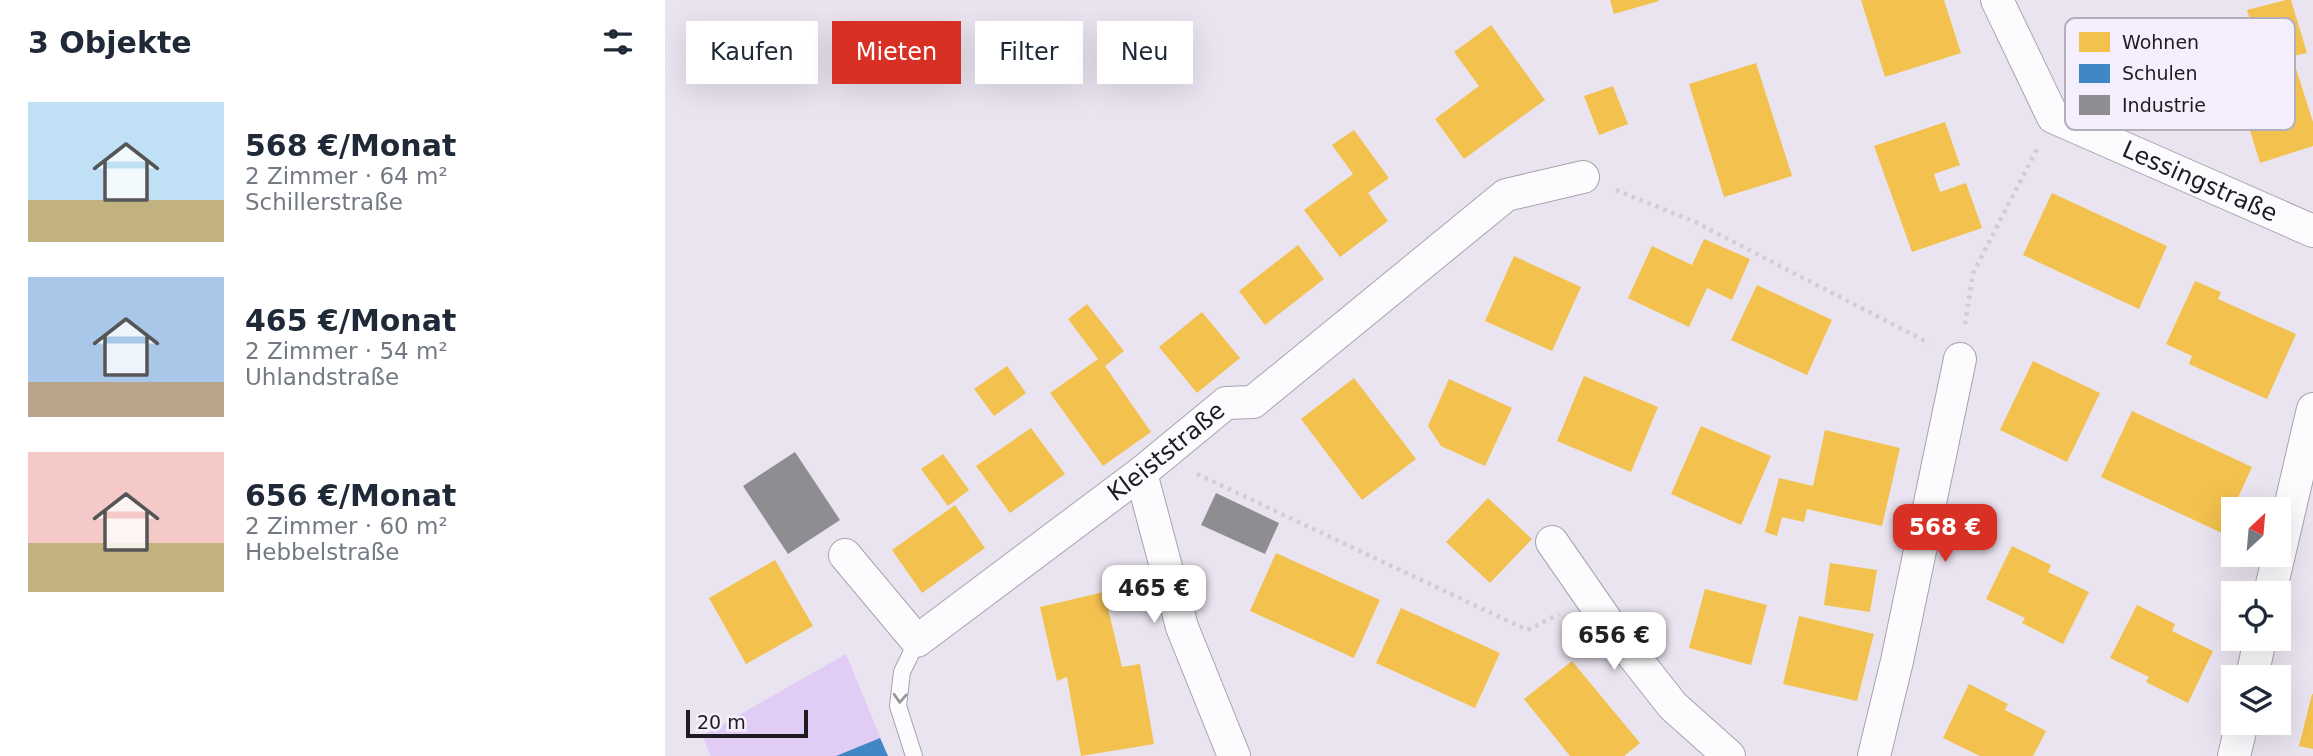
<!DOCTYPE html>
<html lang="de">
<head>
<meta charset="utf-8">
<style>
	:root { --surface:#fff; --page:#f2f2f3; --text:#1f2937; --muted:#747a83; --accent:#d93025 }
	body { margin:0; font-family:"DejaVu Sans",sans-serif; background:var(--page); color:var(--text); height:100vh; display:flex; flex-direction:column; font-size:26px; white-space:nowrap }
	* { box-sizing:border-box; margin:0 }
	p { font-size:23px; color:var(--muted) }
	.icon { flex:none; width:38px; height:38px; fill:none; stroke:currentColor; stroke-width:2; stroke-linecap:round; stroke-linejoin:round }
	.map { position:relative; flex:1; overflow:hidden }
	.drawer { display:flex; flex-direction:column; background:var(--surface); width:665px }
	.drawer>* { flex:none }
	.hud { position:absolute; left:21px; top:21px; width:665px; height:63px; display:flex; gap:14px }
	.needle { width:46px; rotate:26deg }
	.controls { position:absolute; left:1556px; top:497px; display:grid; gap:14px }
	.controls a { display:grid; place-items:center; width:70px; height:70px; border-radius:0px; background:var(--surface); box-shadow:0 7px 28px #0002; font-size:35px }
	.scale { position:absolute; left:21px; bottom:18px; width:122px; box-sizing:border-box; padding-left:7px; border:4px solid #1f1b23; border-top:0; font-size:19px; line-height:24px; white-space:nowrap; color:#1f1b23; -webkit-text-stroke:5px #f5eefc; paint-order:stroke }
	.price { position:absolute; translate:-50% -60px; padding:0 16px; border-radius:14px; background:#fff; color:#222; font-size:23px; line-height:46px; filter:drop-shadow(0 2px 4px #0008) }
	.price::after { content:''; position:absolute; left:50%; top:42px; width:21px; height:16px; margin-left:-10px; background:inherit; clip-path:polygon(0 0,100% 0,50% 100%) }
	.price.selected { background:var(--accent); color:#fff }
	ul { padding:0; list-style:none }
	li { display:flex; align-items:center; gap:21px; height:175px; padding:0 28px }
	li span { display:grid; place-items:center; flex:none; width:196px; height:140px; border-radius:0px; color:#555 }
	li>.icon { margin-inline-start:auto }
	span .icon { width:84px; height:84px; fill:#fffc; stroke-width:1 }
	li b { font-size:30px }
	h2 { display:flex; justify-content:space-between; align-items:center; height:84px; padding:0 28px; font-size:30px }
	.pill { padding:0 24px; border-radius:0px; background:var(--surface); box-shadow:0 7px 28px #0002; font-size:24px; line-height:63px }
	.pill.selected { background:var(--accent); color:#fff }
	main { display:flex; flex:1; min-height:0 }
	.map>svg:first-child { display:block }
</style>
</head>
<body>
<main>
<section class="drawer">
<h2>3 Objekte<svg class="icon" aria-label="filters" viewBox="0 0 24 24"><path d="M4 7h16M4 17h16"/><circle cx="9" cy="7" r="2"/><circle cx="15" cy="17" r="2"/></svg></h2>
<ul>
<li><span style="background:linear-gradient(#bfe0f5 70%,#c2b280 0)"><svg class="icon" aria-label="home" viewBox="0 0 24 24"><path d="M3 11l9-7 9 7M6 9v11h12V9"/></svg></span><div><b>568 €/Monat</b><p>2 Zimmer · 64 m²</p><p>Schillerstraße</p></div></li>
<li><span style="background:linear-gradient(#a9c7e8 75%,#b9a48a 0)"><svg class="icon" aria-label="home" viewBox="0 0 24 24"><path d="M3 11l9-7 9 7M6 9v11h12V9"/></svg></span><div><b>465 €/Monat</b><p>2 Zimmer · 54 m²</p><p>Uhlandstraße</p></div></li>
<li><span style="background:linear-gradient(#f6c9c9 65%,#c2b280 0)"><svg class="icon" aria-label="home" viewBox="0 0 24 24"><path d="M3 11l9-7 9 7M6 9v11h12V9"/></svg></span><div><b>656 €/Monat</b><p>2 Zimmer · 60 m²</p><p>Hebbelstraße</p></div></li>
</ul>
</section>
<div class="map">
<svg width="1648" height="756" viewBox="0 0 1648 756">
	<rect width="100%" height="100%" fill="#eae4f0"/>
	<path fill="#e0ccf4" d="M181 654 223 756H46L37 736Z"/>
	<path fill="#f2c14e" d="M945 0H994V1L949 14Z
		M1196 0H1279L1296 53 1220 77Z
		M1621 0H1626L1642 53 1627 56 1648 122V146L1595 163 1568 75 1599 65 1582 10Z
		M826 25 880 100 799 159 770 119 814 86 789 52Z
		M1091 63 1127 176 1059 197 1024 84Z
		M948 86 963 124 934 135 919 96Z
		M1280 122 1295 165 1269 174 1275 192 1301 183 1317 228 1247 252 1209 146Z
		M689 130 724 178 703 193 723 221 675 257 639 210 688 174 667 145Z
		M1387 193 1502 246 1474 309 1358 255Z
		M1039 239 1085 259 1067 300 1042 288 1024 327 963 298 987 246 1027 265Z
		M633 245 659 279 600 325 574 291Z
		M849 256 916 287 887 351 820 321Z
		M1530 281 1556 292 1553 299 1631 334 1602 399 1524 364 1527 356 1501 344Z
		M1092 285 1167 320 1142 375 1066 340Z
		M422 304 459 351 440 366 486 432 438 466 385 393 433 359 403 319Z
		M537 312 575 358 532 393 494 347Z
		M1368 361 1435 393 1402 462 1335 430Z
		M342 366 361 393 329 416 309 389Z
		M919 376 993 407 966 472 892 441Z
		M689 378 751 459 697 500 636 419Z
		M784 379 847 408 820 466 776 446 763 426Z
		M1467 411 1587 467 1557 533 1436 477Z
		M1036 426 1106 456 1076 525 1006 494Z
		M366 428 400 474 345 513 311 466Z
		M1160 430 1235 448 1217 526 1142 509 1139 522 1117 517 1112 536 1100 532 1114 478 1148 486Z
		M278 454 304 490 283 506 256 469Z
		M823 498 867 539 825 583 781 542Z
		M290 505 320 548 257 593 227 550Z
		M1347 546 1386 565 1383 572 1424 592 1398 644 1357 623 1360 618 1321 599Z
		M611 553 715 600 689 658 585 611Z
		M110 560 148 626 81 664 44 598Z
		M1165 563 1212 570 1205 612 1159 605Z
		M1040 589 1102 605 1086 665 1024 648Z
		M439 592 457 667 475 664 489 744 416 756 402 677 392 681 375 607Z
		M1472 605 1510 624 1507 631 1548 651 1523 703 1481 682 1484 677 1445 658Z
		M736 608 835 653 810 708 711 663Z
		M1134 616 1209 634 1192 701 1118 684Z
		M907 661 975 743 959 756H905L859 699Z
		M1304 684 1343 704 1340 710 1381 731 1368 756H1315L1278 738Z
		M1647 694H1648V749L1634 746Z"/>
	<path fill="#3f88c5" d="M215 738 223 756H171Z"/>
	<path fill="#8d8d92" d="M130 452 175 520 123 554 78 486Z
		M551 493 614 523 600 554 536 525Z"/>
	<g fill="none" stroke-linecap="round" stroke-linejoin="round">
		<g stroke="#a7a3ac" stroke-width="18">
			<path id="lane" d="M249 756 233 706 237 672 252 641"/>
		</g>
		<g stroke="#a7a3ac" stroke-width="34">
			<g id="street">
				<path id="s1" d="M1332 0 1388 117 1648 231"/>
				<path d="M476 473 517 627 569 756"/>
				<path d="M887 542 948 630 1008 706 1064 756"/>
				<path id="s2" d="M180 555 252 641 476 473 561 403 588 402 841 195 918 177"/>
				<path d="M1605 593 1648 409"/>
				<path d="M1587 677 1595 639"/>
				<path d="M1209 756 1232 661 1295 359"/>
				<path d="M1569 756 1577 723"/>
			</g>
		</g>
		<path stroke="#d0ced1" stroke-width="4.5" stroke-dasharray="3.5 5" stroke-linecap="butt" d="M951 190 1030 222 1264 343
			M1300 324 1308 273 1372 149
			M532 474 862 630 894 614"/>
		<use href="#lane" stroke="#fcfbfd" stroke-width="16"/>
		<use href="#street" stroke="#fcfbfd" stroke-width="32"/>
	</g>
	<defs><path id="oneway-chevron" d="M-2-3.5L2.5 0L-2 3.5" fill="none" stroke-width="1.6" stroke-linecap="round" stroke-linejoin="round" transform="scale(1.75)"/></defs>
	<use stroke="#99969b" href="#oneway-chevron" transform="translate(235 698) rotate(93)"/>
	<g text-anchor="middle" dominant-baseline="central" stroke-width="7" stroke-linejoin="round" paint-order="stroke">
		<g font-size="24" fill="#1f1b23" stroke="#f5eefc">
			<text stroke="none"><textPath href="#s1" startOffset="290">Lessingstraße</textPath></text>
			<text stroke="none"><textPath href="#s2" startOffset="425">Kleiststraße</textPath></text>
		</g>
	</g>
	<rect x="1400" y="18" width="230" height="112" rx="10" fill="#f5eefc" stroke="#b5afbb" stroke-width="2"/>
	<rect x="1414" y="32" width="31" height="20" fill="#f2c14e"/>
	<rect x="1414" y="64" width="31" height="19" fill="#3f88c5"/>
	<rect x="1414" y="95" width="31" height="20" fill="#8d8d92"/>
	<g font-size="19" fill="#1f1b23">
		<text x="1457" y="49">Wohnen</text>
		<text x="1457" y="80">Schulen</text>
		<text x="1457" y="112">Industrie</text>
	</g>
</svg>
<div class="controls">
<a><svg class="needle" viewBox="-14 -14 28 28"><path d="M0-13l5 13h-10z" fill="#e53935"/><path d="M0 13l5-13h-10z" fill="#747a83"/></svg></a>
<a><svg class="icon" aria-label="locate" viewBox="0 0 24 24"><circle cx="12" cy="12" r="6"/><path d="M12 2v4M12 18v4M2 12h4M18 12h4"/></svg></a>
<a><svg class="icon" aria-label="layers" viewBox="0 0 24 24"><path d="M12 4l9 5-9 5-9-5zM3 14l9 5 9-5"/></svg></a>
</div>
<div class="scale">20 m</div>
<b class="price selected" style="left:1280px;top:564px">568 €</b>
<b class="price" style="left:489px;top:625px">465 €</b>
<b class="price" style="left:949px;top:672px">656 €</b>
<div class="hud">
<a class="pill">Kaufen</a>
<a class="pill selected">Mieten</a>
<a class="pill">Filter</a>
<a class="pill">Neu</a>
</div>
</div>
</main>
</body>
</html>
